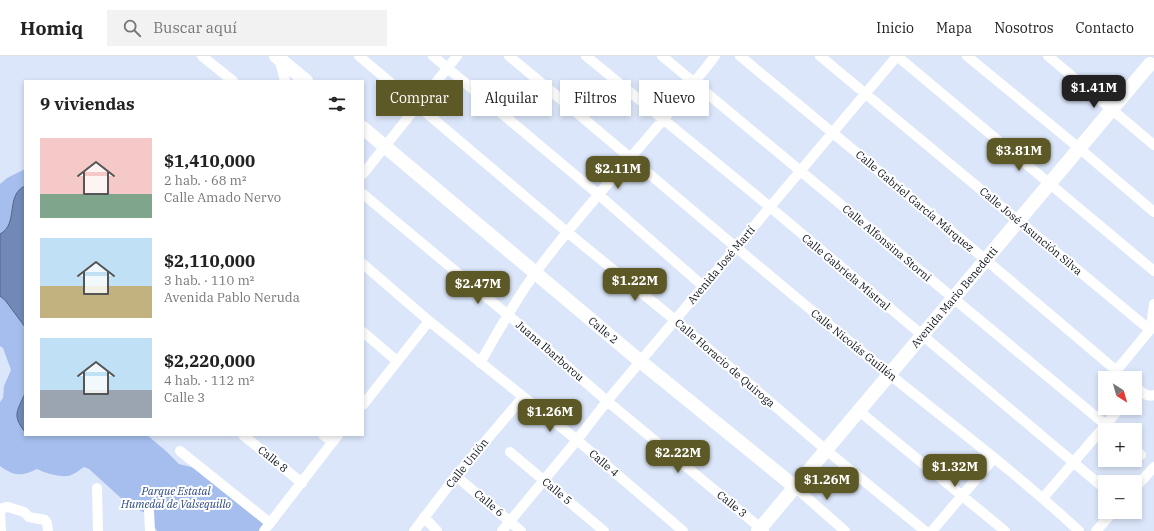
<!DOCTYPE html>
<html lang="es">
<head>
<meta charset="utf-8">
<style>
	:root { --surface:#fff; --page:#f2f2f2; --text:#222; --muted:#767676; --line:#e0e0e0; --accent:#5d5926 }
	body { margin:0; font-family:"IBM Plex Serif",serif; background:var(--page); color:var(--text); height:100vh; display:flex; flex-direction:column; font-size:15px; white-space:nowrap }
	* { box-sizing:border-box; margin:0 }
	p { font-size:13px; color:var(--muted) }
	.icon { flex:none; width:22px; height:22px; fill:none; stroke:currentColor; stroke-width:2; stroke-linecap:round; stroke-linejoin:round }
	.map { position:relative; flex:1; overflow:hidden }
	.sheet { position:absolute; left:24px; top:24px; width:340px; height:356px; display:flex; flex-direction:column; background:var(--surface); border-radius:0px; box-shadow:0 2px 6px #0003 }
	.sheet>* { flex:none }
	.guide { position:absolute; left:376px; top:24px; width:380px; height:36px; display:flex; gap:8px }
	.needle { width:26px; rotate:143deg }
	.controls { position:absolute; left:1098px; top:315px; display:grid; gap:8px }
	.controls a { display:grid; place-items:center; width:44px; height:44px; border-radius:0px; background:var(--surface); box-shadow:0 2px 6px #0003; font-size:20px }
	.price { position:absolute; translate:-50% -34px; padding:0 9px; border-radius:8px; background:var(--accent); color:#fff; font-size:13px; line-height:26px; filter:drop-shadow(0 1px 2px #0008) }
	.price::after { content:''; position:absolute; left:50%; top:24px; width:12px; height:9px; margin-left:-6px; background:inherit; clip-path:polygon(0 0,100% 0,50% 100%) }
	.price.active { background:#222; color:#fff }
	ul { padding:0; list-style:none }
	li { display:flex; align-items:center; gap:12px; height:100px; padding:0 16px }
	li span { display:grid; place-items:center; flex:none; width:112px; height:80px; border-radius:0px; color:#555 }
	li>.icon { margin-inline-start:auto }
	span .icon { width:48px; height:48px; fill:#fffc; stroke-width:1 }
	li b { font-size:17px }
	h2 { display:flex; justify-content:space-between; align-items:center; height:48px; padding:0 16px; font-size:17px }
	.tag { padding:0 14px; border-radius:0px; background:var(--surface); box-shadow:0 2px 6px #0003; font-size:14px; line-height:36px }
	.tag.active { background:var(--accent); color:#fff }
	header { display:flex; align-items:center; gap:24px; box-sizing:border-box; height:56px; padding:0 20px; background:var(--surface); border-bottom:1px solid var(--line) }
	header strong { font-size:19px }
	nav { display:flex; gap:22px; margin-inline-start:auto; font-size:14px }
	.search { width:280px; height:36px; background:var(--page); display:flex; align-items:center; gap:10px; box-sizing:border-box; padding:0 14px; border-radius:0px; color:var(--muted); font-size:15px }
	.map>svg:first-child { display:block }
</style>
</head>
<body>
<header>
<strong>Homiq</strong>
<div class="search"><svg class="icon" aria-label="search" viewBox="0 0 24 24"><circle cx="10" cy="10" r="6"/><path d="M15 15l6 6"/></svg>Buscar aquí</div>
<nav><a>Inicio</a><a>Mapa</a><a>Nosotros</a><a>Contacto</a></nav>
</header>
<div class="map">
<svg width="1154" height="475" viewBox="0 0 1154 475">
	<rect width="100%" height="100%" fill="#dbe6fa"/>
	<path fill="#a5beed" d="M25 113V379H147L167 396 179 408 195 412 267 466 271 475H157L145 457 135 452 122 443 89 413 84 411C79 414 74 419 68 420 58 421 45 417 37 413 21 421 14 420 0 410V346L3 342 4 330 11 314 3 292 0 290V128L7 122Z"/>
	<path fill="#7289b7" stroke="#546689" d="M25 130V271L5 244 0 240V178C19 168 5 139 25 130Z
		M25 337V376C11 358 18 355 25 337Z"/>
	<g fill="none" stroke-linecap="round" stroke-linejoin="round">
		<path stroke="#fff" stroke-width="10" d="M202 0 233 25
			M359 0 567 176 675 264 826 394 925 475
			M433 0 599 139 703 230
			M509 0C625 96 738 195 855 290 929 352 1008 409 1079 475
			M586 0 770 151 1105 433
			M662 0 1112 374
			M740 0 986 204 1125 322
			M820 0 1150 274
			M897 0 1154 215
			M967 0 1079 92 1154 156
			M1048 0 1154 89
			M279 2 285 25
			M363 118 457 0
			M363 138 514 264 607 345 764 475
			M363 208 429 265 577 384 683 475
			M1151 272 1154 248
			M363 276 397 305
			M480 307C498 276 515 244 536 216 592 140 659 74 715 0
			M1116 315 1154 269
			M1135 330C1140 335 1147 342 1154 339
			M363 349 429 265
			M859 355 1005 475
			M243 379 302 427
			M323 379 333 386
			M1135 393 1141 399
			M180 395 270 467
			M510 396 604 475
			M456 420 521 475
			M795 431 845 475
			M97 432 98 475
			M1135 432 1154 411
			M1043 442 1120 352
			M149 455 150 475
			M424 461 437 475
			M1 475 0 456 3 452 8 451 24 456 29 461 45 464 47 467 48 475
			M264 475 338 379
			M414 475 456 420 523 341
			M502 475 577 384 607 345 897 0
			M932 475 994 402
			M1096 475 1113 456"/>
		<g stroke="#fff" stroke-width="14">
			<path d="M276 0 306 25"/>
			<path id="s1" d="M363 72 640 305 795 431"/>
			<path id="s2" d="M758 475 1150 8"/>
		</g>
	</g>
	<g text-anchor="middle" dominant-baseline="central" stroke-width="4" stroke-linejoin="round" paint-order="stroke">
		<g font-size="11" fill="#0d131e" stroke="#fff">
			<text transform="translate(915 145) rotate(40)">Calle Gabriel García Márquez</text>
			<text transform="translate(1031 175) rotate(40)">Calle José Asunción Silva</text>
			<text transform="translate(887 187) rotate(40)">Calle Alfonsina Storni</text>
			<text transform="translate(721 209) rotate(-50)">Avenida José Martí</text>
			<text transform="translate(846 216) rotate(40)">Calle Gabriela Mistral</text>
			<text stroke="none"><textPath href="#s2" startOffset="305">Avenida Mario Benedetti</textPath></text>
			<text stroke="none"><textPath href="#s1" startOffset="314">Calle 2</textPath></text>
			<text transform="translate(854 289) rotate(39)">Calle Nicolás Guillén</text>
			<text transform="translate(550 295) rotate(41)">Juana Ibarborou</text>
			<text transform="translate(725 307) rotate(41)">Calle Horacio de Quiroga</text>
			<text transform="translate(273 403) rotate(39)">Calle 8</text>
			<text transform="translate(467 407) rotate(-51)">Calle Unión</text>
			<text transform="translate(604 407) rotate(41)">Calle 4</text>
			<text transform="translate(557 435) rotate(40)">Calle 5</text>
			<text transform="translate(489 447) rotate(40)">Calle 6</text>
			<text transform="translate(732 448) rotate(39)">Calle 3</text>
		</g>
		<g font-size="11" font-style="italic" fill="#2a4680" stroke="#fff">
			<text x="176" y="435">Parque Estatal<tspan x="176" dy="13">Humedal de Valsequillo</tspan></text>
		</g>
	</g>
</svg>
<div class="controls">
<a><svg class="needle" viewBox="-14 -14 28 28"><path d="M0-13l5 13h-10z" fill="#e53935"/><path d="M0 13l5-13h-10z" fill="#767676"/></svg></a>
<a>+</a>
<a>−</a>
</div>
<b class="price active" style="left:1094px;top:53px">$1.41M</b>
<b class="price" style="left:1019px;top:116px">$3.81M</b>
<b class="price" style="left:618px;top:134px">$2.11M</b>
<b class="price" style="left:635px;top:246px">$1.22M</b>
<b class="price" style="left:478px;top:249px">$2.47M</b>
<b class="price" style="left:550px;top:377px">$1.26M</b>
<b class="price" style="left:678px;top:418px">$2.22M</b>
<b class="price" style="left:955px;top:432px">$1.32M</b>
<b class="price" style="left:827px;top:445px">$1.26M</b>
<div class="guide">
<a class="tag active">Comprar</a>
<a class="tag">Alquilar</a>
<a class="tag">Filtros</a>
<a class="tag">Nuevo</a>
</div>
<section class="sheet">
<h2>9 viviendas<svg class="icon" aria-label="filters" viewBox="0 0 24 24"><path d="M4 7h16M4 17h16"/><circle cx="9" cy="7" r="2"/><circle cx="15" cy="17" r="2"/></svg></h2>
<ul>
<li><span style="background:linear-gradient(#f6c9c9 70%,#7fa58c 0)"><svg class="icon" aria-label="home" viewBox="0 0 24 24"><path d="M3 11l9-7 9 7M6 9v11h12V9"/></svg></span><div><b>$1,410,000</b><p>2 hab. · 68 m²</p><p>Calle Amado Nervo</p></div></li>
<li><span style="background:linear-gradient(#bfe0f5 60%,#c2b280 0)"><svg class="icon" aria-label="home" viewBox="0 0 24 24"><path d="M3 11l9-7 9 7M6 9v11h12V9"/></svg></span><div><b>$2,110,000</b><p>3 hab. · 110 m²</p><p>Avenida Pablo Neruda</p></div></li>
<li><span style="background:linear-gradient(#bfe0f5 65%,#9aa5b1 0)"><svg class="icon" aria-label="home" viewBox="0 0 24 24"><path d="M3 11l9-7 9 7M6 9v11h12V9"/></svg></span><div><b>$2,220,000</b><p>4 hab. · 112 m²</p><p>Calle 3</p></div></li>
</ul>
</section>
</div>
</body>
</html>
